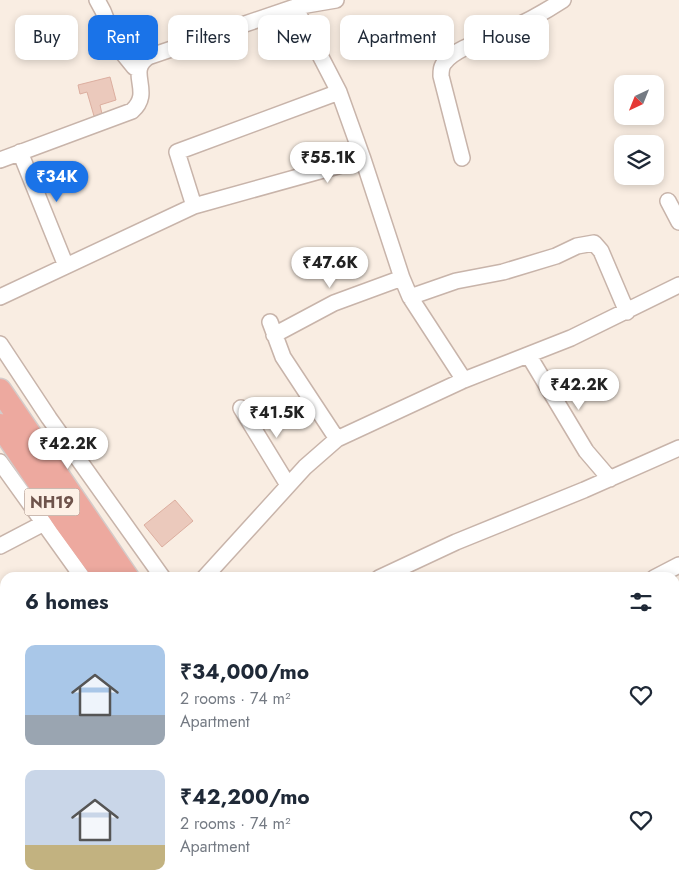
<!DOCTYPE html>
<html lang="en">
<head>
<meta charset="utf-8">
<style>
	:root { --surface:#fff; --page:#f2f2f3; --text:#1f2937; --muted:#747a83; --accent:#1a73e8 }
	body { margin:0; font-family:Jost,sans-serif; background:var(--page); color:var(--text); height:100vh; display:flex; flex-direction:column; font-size:19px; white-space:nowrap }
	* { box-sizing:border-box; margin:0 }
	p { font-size:16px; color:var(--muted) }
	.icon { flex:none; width:28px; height:28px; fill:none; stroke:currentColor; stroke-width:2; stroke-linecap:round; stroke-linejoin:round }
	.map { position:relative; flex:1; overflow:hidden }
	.side { position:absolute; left:0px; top:572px; width:680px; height:321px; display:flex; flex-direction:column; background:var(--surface); border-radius:15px 15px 0 0; box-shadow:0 2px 8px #0003 }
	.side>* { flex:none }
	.hud { position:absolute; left:15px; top:15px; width:650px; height:45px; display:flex; gap:10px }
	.needle { width:32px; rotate:223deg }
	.buttons { position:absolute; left:614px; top:75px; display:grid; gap:10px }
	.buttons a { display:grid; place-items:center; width:50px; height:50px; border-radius:10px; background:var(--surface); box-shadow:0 2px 8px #0003; font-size:25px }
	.price { position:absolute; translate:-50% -42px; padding:0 11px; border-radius:18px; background:#fff; color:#222; font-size:16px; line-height:32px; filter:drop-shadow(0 1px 2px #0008) }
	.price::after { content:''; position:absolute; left:50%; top:30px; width:15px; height:11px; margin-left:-8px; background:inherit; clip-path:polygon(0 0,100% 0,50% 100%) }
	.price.current { background:var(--accent); color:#fff }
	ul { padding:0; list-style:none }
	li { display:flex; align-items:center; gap:15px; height:125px; padding:0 25px }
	li span { display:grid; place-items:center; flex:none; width:140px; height:100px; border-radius:10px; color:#555 }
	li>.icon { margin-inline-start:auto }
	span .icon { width:60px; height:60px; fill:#fffc; stroke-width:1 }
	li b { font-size:21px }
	h2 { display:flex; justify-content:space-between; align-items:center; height:60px; padding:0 25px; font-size:21px }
	.tag { padding:0 18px; border-radius:10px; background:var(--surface); box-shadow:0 2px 8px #0003; font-size:18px; line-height:45px }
	.tag.current { background:var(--accent); color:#fff }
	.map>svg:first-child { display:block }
</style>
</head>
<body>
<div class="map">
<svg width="679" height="893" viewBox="0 0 679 893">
	<rect width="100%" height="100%" fill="#f9ede2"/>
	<path fill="#d5e5c2" d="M429 889H510L513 893H432Z"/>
	<path fill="#ebc9bc" stroke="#dcae9f" d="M110 77 116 100 100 105 102 114 94 116 87 92 80 94 78 85Z
		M175 500 193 521 162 547 144 525Z"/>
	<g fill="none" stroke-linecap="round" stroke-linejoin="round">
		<g stroke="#c8b4aa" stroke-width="18">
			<path id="minor" d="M97 0 103 11 117 46 134 67 140 66
				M20 152 66 266
				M462 158 441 76C441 71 441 66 445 62 456 48 485 40 501 33 523 24 543 13 563 0
				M363 159 402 278 410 297 464 380
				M0 160 132 111C154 92 126 72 148 57L295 7 336 0
				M668 201 679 222
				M194 206 363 159 339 92
				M0 297 194 206 177 152 339 92 295 7
				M410 297 456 281 503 272 556 256 577 246 594 243 601 251 627 312
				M270 322 283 357 337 439
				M274 335 334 303 402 278
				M0 344 49 418 163 578
				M529 356 586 451 610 479
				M241 408 288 485
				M0 462 83 578
				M0 546 44 523
				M204 578 305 467 337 439 464 380 571 338 679 285
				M379 578 456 542 584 490 679 448
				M654 578 679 565
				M0 641 5 638
				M675 650 679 647
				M0 739 5 737
				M675 779 679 792
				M0 829 5 827
				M46 889 48 893
				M307 889 311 893
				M400 889 403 893
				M624 889 627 893
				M173 893 182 889"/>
		</g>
		<g stroke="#d4cbc9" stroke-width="25">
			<path id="highway" d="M0 390 128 578
				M0 425 66 523 106 578
				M331 889 334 893
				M354 889 357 893"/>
		</g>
		<use href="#minor" stroke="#fff" stroke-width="15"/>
		<use href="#highway" stroke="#eda99f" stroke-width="22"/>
	</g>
	<g text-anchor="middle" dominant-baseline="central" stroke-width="4" stroke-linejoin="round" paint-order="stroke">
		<rect fill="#fdf1e7" stroke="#99827a" stroke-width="1" x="24.5" y="488.5" width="55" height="27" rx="4"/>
		<g font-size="16" font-weight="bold" fill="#6e534b">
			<text x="52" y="502">NH19</text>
		</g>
	</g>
</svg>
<div class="buttons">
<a><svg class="needle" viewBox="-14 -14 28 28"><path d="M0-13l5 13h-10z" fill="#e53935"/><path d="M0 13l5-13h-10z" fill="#747a83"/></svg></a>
<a><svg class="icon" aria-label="layers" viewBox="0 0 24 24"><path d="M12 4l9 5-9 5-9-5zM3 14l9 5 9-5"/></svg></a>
</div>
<b class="price" style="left:328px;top:184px">₹55.1K</b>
<b class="price current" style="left:57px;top:203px">₹34K</b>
<b class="price" style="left:330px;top:289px">₹47.6K</b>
<b class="price" style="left:579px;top:411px">₹42.2K</b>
<b class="price" style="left:277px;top:439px">₹41.5K</b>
<b class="price" style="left:68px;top:470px">₹42.2K</b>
<div class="hud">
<a class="tag">Buy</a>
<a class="tag current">Rent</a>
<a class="tag">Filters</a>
<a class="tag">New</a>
<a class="tag">Apartment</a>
<a class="tag">House</a>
</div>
<section class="side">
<h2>6 homes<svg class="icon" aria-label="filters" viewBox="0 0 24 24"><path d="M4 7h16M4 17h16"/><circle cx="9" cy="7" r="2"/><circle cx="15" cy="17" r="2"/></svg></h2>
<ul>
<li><span style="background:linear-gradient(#a9c7e8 70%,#9aa5b1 0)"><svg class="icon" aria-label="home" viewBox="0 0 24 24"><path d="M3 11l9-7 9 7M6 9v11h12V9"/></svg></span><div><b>₹34,000/mo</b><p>2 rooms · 74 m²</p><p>Apartment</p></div><svg class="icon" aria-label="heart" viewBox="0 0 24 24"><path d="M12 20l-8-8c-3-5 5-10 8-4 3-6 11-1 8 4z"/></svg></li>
<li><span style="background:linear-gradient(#c9d6e8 75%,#c2b280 0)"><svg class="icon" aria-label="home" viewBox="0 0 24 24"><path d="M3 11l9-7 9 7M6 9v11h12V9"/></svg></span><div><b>₹42,200/mo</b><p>2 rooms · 74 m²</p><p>Apartment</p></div><svg class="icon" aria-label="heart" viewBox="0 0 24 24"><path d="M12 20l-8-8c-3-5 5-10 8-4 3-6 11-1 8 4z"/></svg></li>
</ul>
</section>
</div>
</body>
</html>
